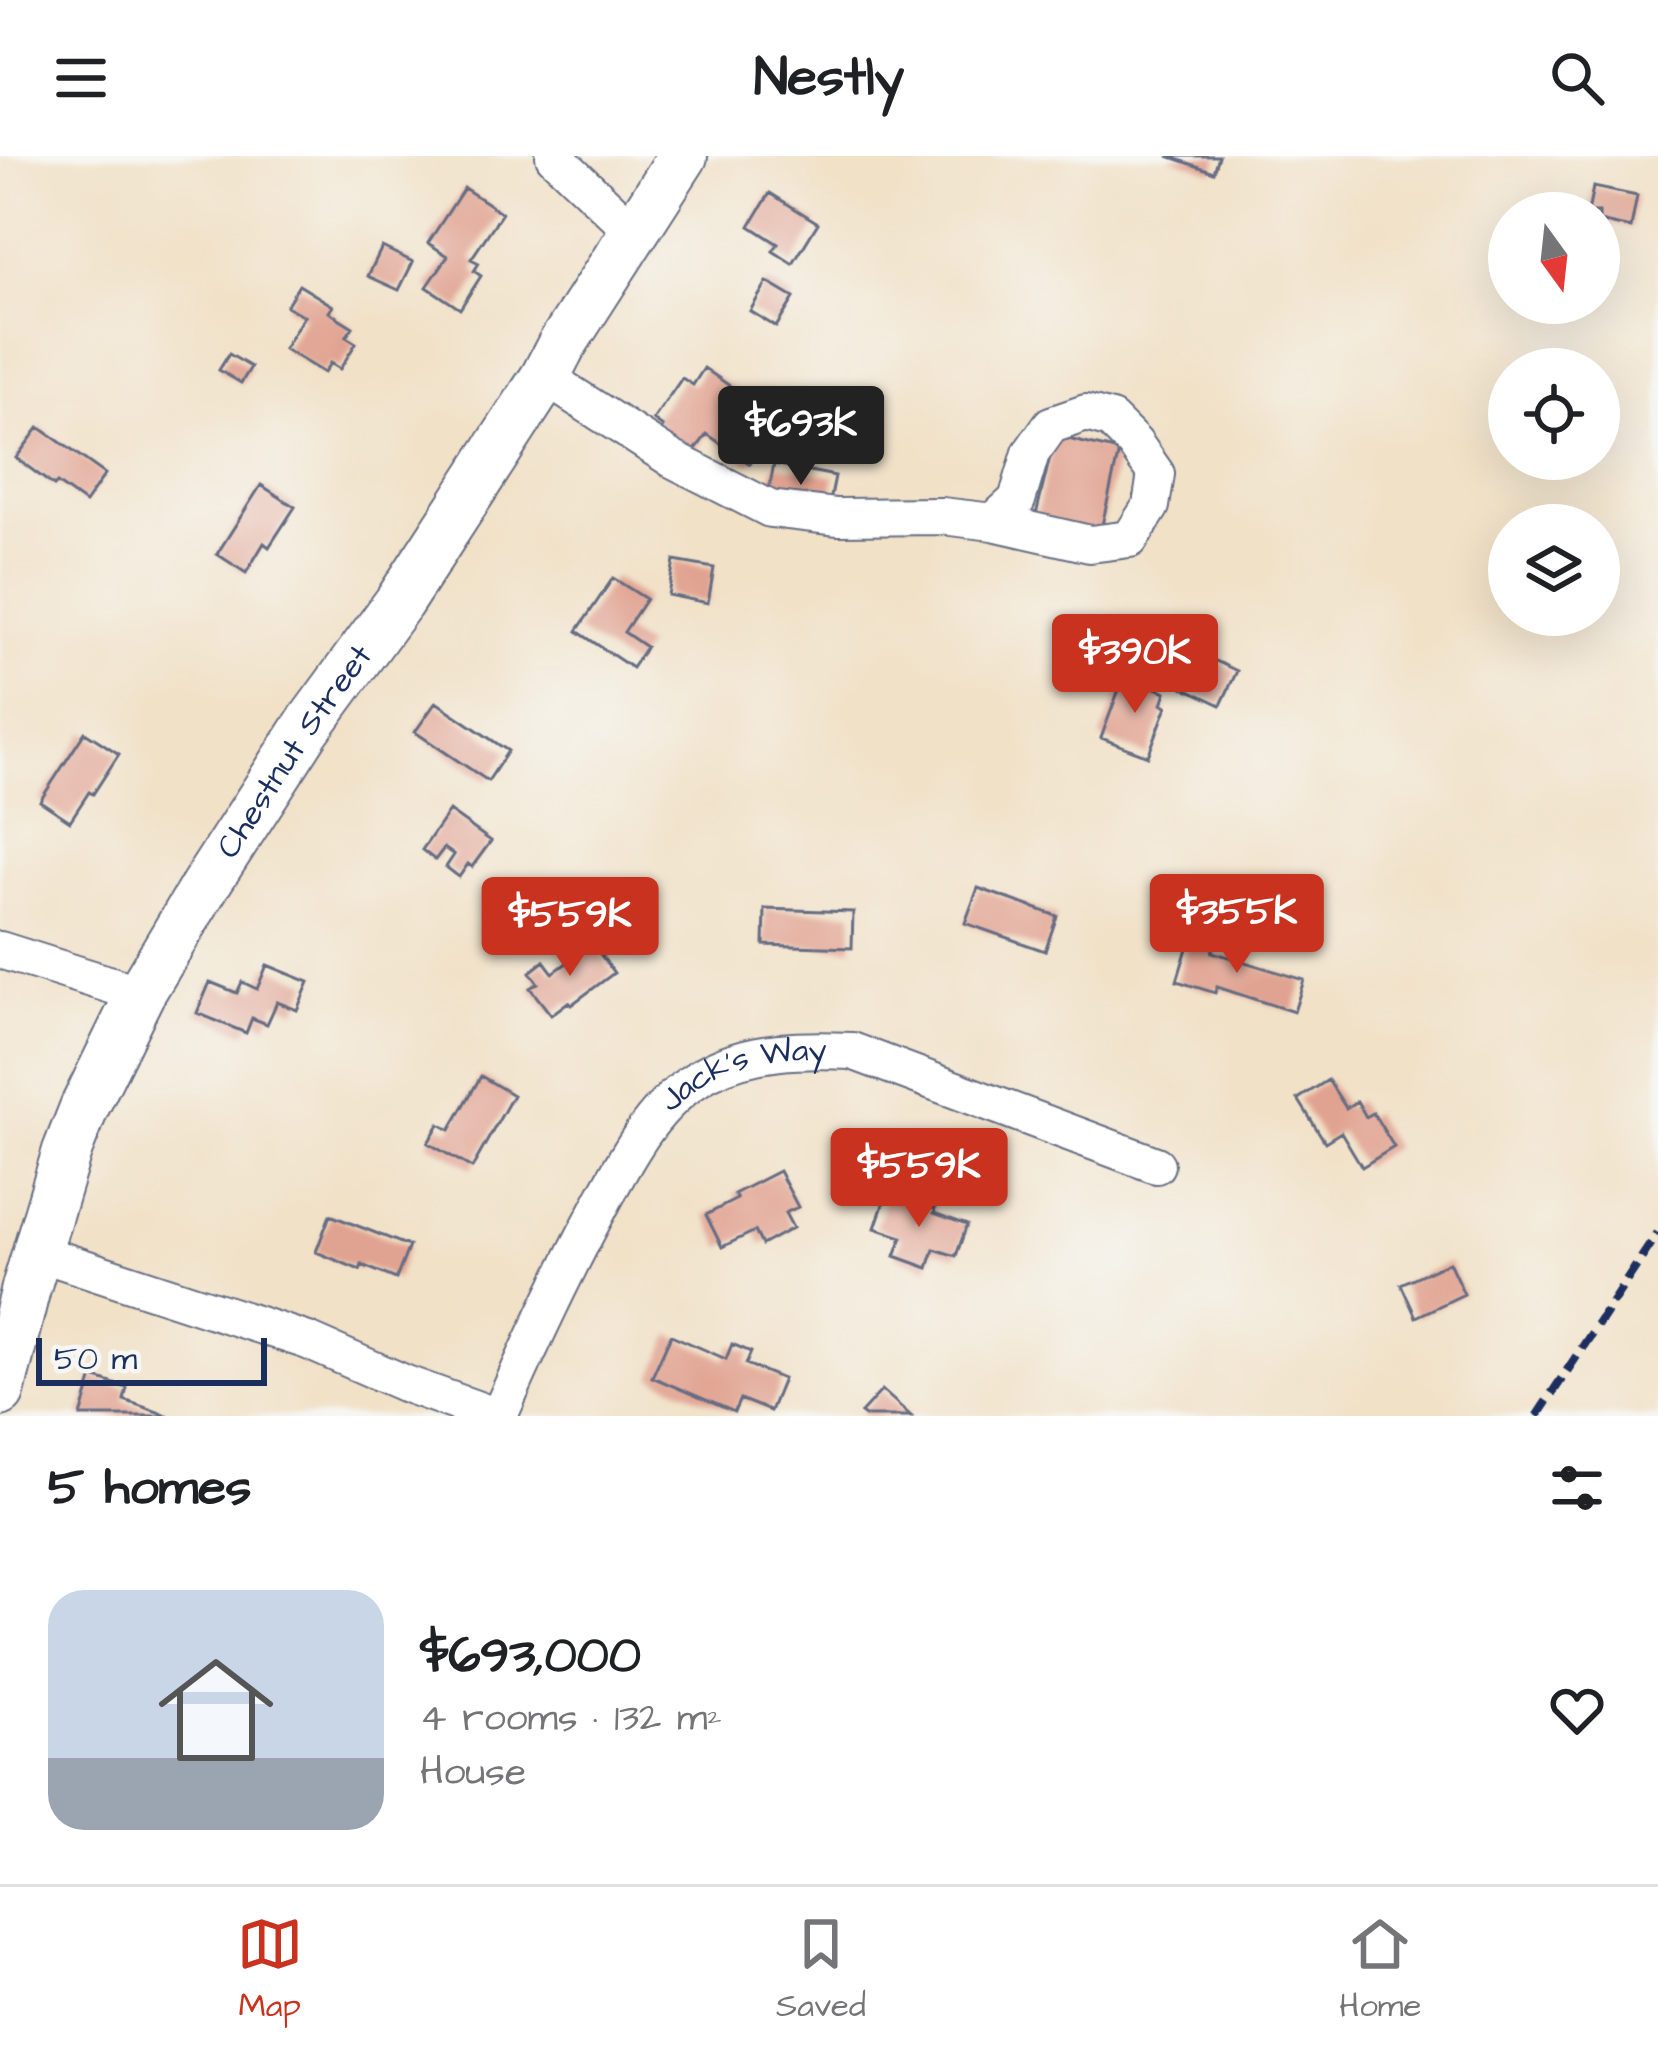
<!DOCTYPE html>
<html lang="en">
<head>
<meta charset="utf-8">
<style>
	:root { --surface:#fff; --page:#f2f2f2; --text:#202124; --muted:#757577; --line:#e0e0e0; --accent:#c8321e }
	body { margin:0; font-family:"Architects Daughter",sans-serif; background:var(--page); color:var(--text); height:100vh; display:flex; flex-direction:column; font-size:45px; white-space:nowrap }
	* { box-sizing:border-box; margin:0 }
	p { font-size:39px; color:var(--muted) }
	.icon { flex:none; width:66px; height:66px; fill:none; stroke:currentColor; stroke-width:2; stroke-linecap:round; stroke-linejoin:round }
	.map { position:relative; height:1260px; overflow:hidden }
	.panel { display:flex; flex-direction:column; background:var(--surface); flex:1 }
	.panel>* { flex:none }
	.needle { width:78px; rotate:165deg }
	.tools { position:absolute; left:1488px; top:36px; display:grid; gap:24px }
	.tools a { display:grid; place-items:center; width:132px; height:132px; border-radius:50%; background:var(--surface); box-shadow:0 12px 48px #0002; font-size:60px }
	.scale { position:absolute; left:36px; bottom:30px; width:231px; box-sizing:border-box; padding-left:12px; border:6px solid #1b2f5e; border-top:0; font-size:33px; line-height:42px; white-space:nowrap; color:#1b2f5e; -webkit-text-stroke:9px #f6f6f2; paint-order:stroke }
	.price { position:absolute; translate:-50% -102px; padding:0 27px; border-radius:12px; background:var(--accent); color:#fff; font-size:39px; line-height:78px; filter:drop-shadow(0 3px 6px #0008) }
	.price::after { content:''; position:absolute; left:50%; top:72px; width:36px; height:27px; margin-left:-18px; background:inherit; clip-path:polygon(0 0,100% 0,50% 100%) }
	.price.active { background:#222; color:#fff }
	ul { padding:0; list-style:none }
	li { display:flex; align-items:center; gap:36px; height:300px; padding:0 48px }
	li span { display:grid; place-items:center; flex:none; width:336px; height:240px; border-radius:36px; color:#555 }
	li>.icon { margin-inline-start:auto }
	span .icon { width:144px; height:144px; fill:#fffc; stroke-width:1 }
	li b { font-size:51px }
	h2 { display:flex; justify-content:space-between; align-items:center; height:144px; padding:0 48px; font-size:51px }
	header { display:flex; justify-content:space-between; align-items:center; height:156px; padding:0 48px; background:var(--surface); font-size:54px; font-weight:700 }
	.tabs { display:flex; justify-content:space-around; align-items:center; height:168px; border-top:3px solid var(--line); background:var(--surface); font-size:33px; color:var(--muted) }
	.tabs a { display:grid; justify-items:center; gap:6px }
	.tabs .active { color:var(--accent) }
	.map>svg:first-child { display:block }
</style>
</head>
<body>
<header><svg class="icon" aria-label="menu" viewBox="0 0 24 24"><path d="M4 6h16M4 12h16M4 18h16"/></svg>Nestly<svg class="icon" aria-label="search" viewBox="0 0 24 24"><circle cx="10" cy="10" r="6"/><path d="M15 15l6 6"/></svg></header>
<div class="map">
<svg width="1658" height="1260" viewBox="0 0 1658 1260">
	<rect width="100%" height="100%" fill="#f6f6f2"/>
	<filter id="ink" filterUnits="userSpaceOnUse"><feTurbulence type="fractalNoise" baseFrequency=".00833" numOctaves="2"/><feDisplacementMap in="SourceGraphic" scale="24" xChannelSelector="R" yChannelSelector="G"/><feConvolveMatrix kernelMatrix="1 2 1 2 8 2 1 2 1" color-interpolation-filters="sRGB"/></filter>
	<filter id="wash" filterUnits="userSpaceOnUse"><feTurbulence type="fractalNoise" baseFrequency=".004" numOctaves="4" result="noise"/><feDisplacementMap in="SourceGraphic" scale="48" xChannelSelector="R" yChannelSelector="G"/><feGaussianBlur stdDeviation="2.7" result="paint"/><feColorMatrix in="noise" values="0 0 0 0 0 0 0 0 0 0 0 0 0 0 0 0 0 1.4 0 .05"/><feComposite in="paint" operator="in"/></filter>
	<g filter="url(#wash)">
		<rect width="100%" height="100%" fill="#f1e1c7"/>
		<g id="blocks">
			<path fill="#e1a391" d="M1168 0H1219L1214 16Z
				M1593 31 1637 40 1631 72 1599 65V57H1588Z
				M464 32 502 57 471 103 479 107 474 115 481 120 460 153 427 131 448 100 428 87Z
				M770 37 818 67 793 108 773 95 778 88 750 70Z
				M382 91 413 106 399 134 368 120Z
				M767 126 794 142 776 171 750 155Z
				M299 129 333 150 329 156 353 171 346 181 356 187 340 213 330 207 324 217 284 193 304 160 286 150Z
				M229 198 251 211 241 227 219 214Z
				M704 212 780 265 750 308 707 278 691 300 658 278 663 271 653 264 682 222 693 229Z
				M39 271 105 318 85 347 57 327 54 330 16 302Z
				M1055 280 1119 295 1099 382 1034 367Z
				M774 308 835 320 828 356 767 344Z
				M261 329 295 351 269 391 264 387 246 417 217 398Z
				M674 405 714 412 708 447 668 439Z
				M613 422 646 443 624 476 646 491 632 512 577 475Z
				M1199 497 1237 515 1221 549 1183 531Z
				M1124 520 1166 536 1162 548 1167 550 1148 600 1101 582Z
				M436 546 508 595 488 625 415 576Z
				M85 576 119 598 93 638 89 636 70 665 40 645Z
				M449 655 491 685 472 711 468 708 459 721 446 711 454 699 444 692 435 704 422 694Z
				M978 732 1057 760 1045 795 965 767Z
				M765 753 853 756 852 792 764 789Z
				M1198 776 1217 781 1212 796 1304 824 1294 856 1217 831 1215 837 1177 825 1188 789 1193 791Z
				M593 788 614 817 571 849 568 846 551 859 530 832 538 827 530 816 544 805 553 817Z
				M267 809 309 826 297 854 277 846 267 868 252 862 246 877 197 857 210 826 237 837 242 826 257 833Z
				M481 920 513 939 472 1012 428 987 439 968 450 974Z
				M1328 924 1346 952 1357 945 1366 961 1373 957 1394 991 1362 1011 1341 976 1325 986 1298 943Z
				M779 1015 798 1051 785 1057 793 1072 762 1089 755 1075 722 1091 706 1059 737 1043 734 1038Z
				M887 1037 935 1053 934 1057 967 1069 956 1100 934 1093 928 1112 895 1100 902 1081 875 1072Z
				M330 1059 409 1090 396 1123 362 1109 360 1114 316 1096Z
				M1449 1106 1464 1138 1416 1161 1401 1128Z
				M671 1179 726 1203 732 1188 751 1196 746 1208 783 1223 770 1255 740 1243 734 1256 652 1221Z
				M93 1221 127 1232 124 1244 169 1260H81Z
				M882 1234 911 1260H865L861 1257Z"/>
		</g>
	</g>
	<g filter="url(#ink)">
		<use href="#blocks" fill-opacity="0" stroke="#666d83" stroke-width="3"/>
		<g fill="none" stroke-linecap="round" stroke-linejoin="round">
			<g stroke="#666d83" stroke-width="40">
				<g id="minor">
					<path d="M554 0 633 75"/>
					<path d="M545 221 672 303 770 353 837 361 942 360 993 366 1090 388 1130 383 1151 350 1156 318 1135 288 1111 264 1086 257 1051 269 1031 297 1017 344 993 366"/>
					<path d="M0 794 140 838"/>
					<path d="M36 1096 308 1185 406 1228 495 1260"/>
					<path id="s1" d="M499 1260C529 1192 560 1125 595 1060 624 1006 651 948 707 917 751 893 803 893 852 895L1156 1009"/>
				</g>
			</g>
			<g stroke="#666d83" stroke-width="52">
				<g id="major">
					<path id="s2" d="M0 1236 26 1132 67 995 84 952 140 838 204 731 306 573 399 446 545 221 561 190 683 0"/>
				</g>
			</g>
			<use href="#minor" stroke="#fff" stroke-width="36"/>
			<use href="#major" stroke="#fff" stroke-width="48"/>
			<path stroke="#1b2f5e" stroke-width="9" stroke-dasharray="18 9" stroke-linecap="butt" d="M1537 1260 1658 1077"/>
		</g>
	</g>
	<g text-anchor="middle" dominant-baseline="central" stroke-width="9" stroke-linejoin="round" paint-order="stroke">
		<g font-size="33" fill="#1b2f5e" stroke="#f6f6f2">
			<text stroke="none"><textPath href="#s2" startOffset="711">Chestnut Street</textPath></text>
			<text stroke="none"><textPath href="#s1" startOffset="441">Jack's Way</textPath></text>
		</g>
	</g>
</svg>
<div class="tools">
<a><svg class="needle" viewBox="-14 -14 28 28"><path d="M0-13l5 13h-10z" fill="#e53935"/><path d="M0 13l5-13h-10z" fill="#757577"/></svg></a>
<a><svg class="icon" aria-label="locate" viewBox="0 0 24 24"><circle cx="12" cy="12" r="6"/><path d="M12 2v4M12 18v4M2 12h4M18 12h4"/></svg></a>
<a><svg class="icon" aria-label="layers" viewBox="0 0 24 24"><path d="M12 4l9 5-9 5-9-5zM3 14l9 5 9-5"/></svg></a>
</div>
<div class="scale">50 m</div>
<b class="price active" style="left:801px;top:332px">$693K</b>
<b class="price" style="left:1135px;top:560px">$390K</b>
<b class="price" style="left:1237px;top:820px">$355K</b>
<b class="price" style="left:570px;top:823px">$559K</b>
<b class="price" style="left:919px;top:1074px">$559K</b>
</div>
<section class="panel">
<h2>5 homes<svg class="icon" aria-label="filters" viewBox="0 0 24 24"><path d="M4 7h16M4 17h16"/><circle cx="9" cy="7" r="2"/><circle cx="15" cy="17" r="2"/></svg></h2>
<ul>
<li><span style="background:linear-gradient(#c9d6e8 70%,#9aa5b1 0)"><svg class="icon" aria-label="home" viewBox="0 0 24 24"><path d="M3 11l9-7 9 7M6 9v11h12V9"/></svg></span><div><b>$693,000</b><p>4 rooms · 132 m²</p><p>House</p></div><svg class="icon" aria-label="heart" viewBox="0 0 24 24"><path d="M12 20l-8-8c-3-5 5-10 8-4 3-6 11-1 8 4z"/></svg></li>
</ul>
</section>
<nav class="tabs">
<a class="active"><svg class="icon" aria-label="map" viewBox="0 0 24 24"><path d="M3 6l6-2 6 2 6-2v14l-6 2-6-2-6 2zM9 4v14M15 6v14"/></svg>Map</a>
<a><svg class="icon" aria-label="saved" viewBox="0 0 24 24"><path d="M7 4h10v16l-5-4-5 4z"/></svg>Saved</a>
<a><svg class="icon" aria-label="home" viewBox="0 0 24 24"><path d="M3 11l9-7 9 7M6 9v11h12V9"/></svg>Home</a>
</nav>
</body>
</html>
